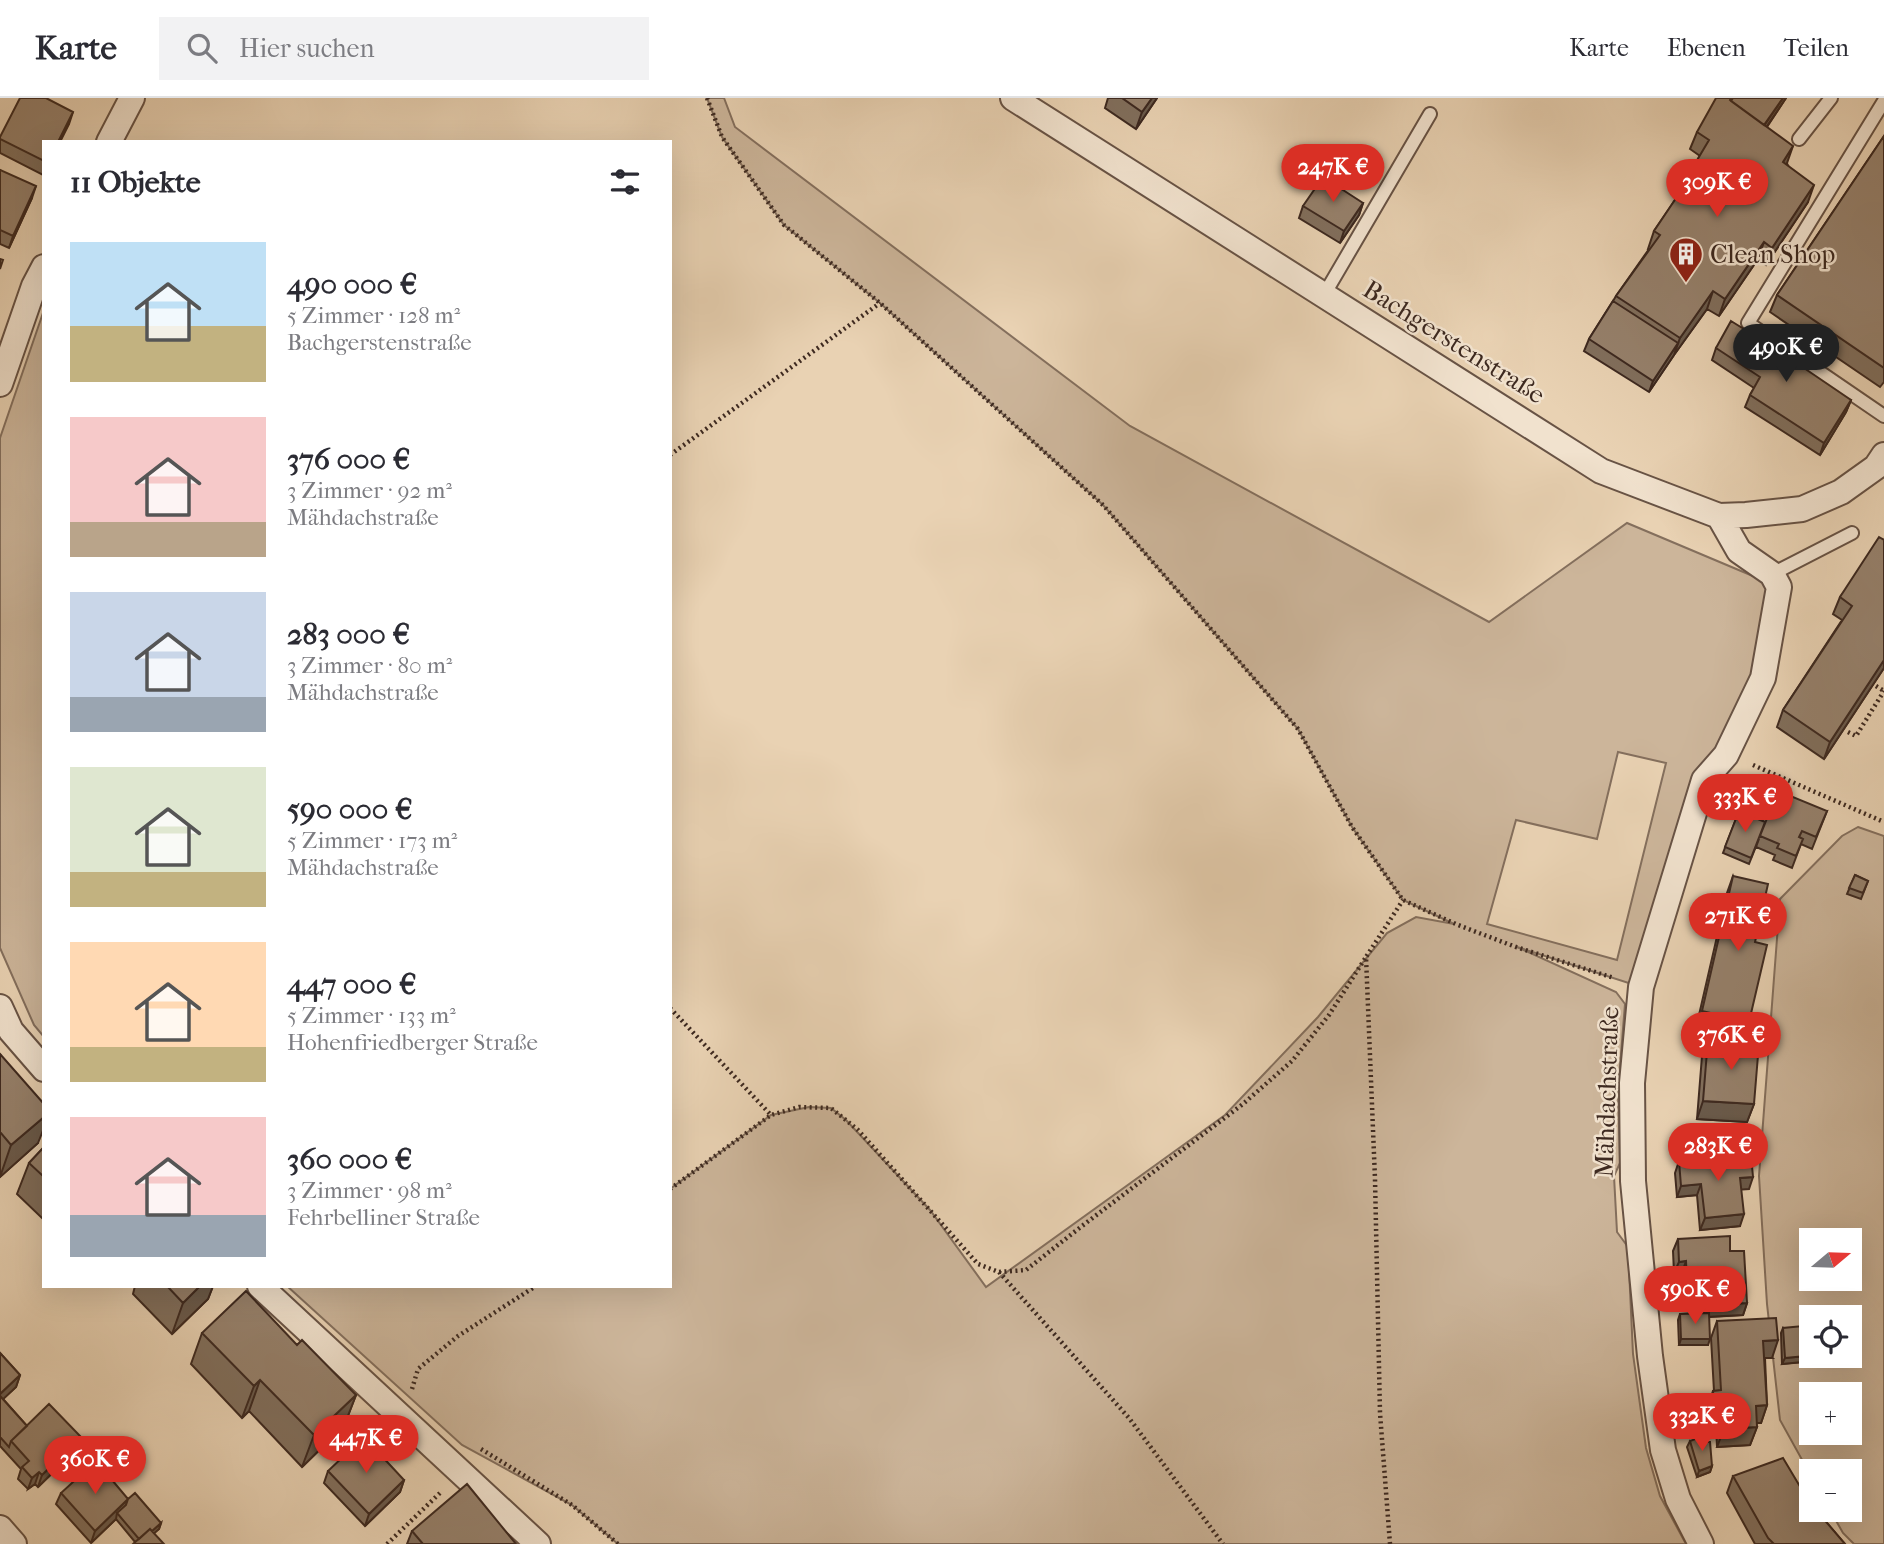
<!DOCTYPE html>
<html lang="de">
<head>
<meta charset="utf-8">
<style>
	:root { --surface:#fff; --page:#f2f2f3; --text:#2b2b33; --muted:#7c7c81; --line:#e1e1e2; --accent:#d93025 }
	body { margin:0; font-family:"IM FELL French Canon",serif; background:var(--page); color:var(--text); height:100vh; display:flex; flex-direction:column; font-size:26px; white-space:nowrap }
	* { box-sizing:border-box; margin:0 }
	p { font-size:23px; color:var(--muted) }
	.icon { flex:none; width:38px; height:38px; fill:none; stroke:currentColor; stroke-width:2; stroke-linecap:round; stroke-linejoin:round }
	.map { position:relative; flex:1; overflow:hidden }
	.details { position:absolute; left:42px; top:42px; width:630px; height:1148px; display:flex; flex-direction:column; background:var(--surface); border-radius:0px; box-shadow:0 7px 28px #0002 }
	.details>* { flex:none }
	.needle { width:46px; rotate:71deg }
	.controls { position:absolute; left:1799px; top:1130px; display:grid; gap:14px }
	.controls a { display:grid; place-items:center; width:63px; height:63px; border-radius:0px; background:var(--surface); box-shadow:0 7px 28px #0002; font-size:35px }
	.price { position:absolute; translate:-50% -60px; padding:0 16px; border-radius:24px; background:var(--accent); color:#fff; font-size:23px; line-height:46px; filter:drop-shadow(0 2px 4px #0008) }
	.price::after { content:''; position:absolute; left:50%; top:42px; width:21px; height:16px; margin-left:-10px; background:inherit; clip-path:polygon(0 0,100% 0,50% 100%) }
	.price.current { background:#222; color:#fff }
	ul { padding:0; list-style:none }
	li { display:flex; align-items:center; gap:21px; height:175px; padding:0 28px }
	li span { display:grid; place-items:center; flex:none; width:196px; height:140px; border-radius:0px; color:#555 }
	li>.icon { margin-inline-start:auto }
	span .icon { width:84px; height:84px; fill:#fffc; stroke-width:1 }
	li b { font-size:30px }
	h2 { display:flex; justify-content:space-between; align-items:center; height:84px; padding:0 28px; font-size:30px }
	header { display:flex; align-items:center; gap:42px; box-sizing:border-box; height:98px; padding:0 35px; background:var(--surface); border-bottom:2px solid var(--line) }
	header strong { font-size:33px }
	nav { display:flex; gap:38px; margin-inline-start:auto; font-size:24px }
	.search { width:490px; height:63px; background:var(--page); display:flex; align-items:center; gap:18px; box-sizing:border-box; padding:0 24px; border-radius:0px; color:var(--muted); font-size:26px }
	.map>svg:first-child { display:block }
</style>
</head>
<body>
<header>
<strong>Karte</strong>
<div class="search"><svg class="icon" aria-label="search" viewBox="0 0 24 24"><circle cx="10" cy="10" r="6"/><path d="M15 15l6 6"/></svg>Hier suchen</div>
<nav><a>Karte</a><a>Ebenen</a><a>Teilen</a></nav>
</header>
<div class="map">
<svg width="1884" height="1446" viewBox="0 0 1884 1446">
	<rect width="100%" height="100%" fill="#e9d2b3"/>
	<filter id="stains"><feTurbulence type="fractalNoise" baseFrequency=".00286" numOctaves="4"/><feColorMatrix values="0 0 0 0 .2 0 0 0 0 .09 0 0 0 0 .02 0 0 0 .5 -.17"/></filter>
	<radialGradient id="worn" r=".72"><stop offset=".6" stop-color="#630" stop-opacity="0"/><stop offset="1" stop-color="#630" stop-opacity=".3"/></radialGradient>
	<path fill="#ccb59a" stroke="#846f5d" stroke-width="2" fill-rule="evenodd" d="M707 0H724L735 29 1130 328 1489 524 1627 425 1779 489 1726 657 1641 889 1517 849 1616 894 1625 906 1618 993 1620 1065 1614 1078 1617 1134 1628 1149 1633 1256 1646 1350 1660 1398 1686 1446H618L572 1407 462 1347 287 1188H670V1091L771 1017 809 1009 831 1010 846 1022 930 1112 986 1189 1225 1017 1318 919 1387 835 1416 819 1454 826 1403 802 1352 729 1298 631 1103 407 880 205 784 127 722 39ZM1618 654 1666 665 1617 862 1487 826 1516 722 1597 741Z
		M44 212V939L34 927 0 850V340Z
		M1858 729 1884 738V1446H1854L1843 1435 1830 1412H1850V1374H1811V1378L1780 1322 1767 1206 1759 1078 1780 801 1842 738ZM1811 1143H1850V1181H1811ZM1811 1220H1850V1258H1811ZM1811 1297H1850V1335H1811Z"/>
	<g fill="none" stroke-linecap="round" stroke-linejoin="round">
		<g stroke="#685345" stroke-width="16">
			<path id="lane" d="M1884 3 1748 225 1884 318
				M1799 41 1831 0
				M1324 197 1430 16
				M1772 476 1852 435"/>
		</g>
		<g stroke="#685345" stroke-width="28">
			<path id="street" d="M1013 0 1601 373 1719 418 1746 417 1802 411 1841 394 1876 369 1884 357
				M109 44 132 0
				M0 286 34 188 44 169
				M0 909 11 933 44 971
				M260 1188 538 1446
				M0 1430 14 1446
				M1701 1446 1678 1401 1663 1352 1650 1258 1633 1083 1632 985 1641 889 1704 682 1726 657 1763 580 1779 489 1772 476 1739 453 1719 418"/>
		</g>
		<path stroke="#3d2920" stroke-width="4.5" stroke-dasharray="2 3.5" stroke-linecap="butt" d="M707 0 722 39 784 127 880 205 1103 407 1298 631 1352 729 1403 802 1458 827 1516 849 1614 880
			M670 357 880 205
			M1876 588 1884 593
			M1848 634 1856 638 1884 593
			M1753 667 1884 724
			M670 910 771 1017
			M670 1091 771 1017 799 1009 831 1010 858 1032 978 1166 999 1174 1026 1172 1082 1128 1243 1006 1292 963 1329 917 1366 859
			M999 1174 1129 1320 1223 1446
			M412 1291 418 1271 458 1238 536 1188
			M481 1351 572 1407 618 1446
			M387 1446 442 1393
			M1390 1446 1380 1315 1375 1081 1366 859 1403 802"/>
		<use href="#lane" stroke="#f1e2ce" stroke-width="12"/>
		<use href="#street" stroke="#f1e2ce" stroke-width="24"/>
	</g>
	<path fill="#816f5d" stroke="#3d2920" stroke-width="2" d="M1108 0H1157L1136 31 1105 10Z
		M1786 0 1767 29 1808 104 1766 167 1758 161 1719 218 1707 211 1674 257 1649 294 1584 253 1589 241 1613 203 1616 198 1649 151H1648L1654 133 1690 80 1696 64 1700 58 1690 51 1697 34Z
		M69 26 44 44 43 77 0 55V39Z
		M1884 38V284L1880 289 1770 214 1777 197Z
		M0 72 32 100 9 150 0 146Z
		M1363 105 1359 117 1340 145 1299 120 1303 108Z
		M1716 250 1851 302 1846 314 1820 357 1745 309 1750 297 1754 290 1712 262Z
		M1884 442V570L1824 661 1777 629 1783 612 1842 522 1833 516 1840 499Z
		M1739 713 1765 724 1827 713 1812 751 1801 746 1792 770 1773 762 1775 757 1756 749 1759 741 1749 766 1723 755Z
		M1855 777 1868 783 1861 801 1847 796Z
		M1733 778 1755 844 1749 924 1743 941 1696 930 1727 795Z
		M1708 941 1754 1006 1747 1024 1697 1021 1702 958Z
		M0 956 38 1045 0 1079Z
		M44 1049V1122L17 1096 29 1065Z
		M1679 1063 1749 1091H1741L1740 1128 1700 1132 1697 1097 1677 1099 1675 1075Z
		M1678 1141 1730 1153 1747 1205 1743 1217 1709 1219 1708 1247H1679L1678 1222 1680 1216 1704 1215V1197L1683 1198 1682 1175H1674L1673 1153Z
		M135 1188H213L208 1201 172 1236 133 1196Z
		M1717 1223 1772 1260H1765L1767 1307 1761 1325H1756L1757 1329 1750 1347 1717 1349 1716 1327H1707V1310L1713 1293H1714L1711 1240Z
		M1783 1230 1803 1264 1782 1266 1781 1235Z
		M202 1235 297 1247 356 1297 344 1328 302 1369 249 1313 242 1320 191 1266Z
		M0 1255 20 1277 16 1289 3 1301 27 1328 81 1339 77 1351 38 1389 35 1386 28 1391 18 1381 21 1371 0 1348Z
		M1690 1343 1712 1368 1710 1374 1697 1379 1687 1349Z
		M328 1373 404 1382 400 1394 365 1428 324 1385Z
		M1733 1378 1809 1404 1845 1446H1755L1727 1395Z
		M61 1395 128 1401 161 1425 159 1431 154 1435 135 1444 116 1421 91 1445 56 1406Z
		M412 1433 516 1446H407Z"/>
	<path fill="#695a4c" stroke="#3d2920" stroke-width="2" d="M1152 0H1157L1136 31 1142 14Z
		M1783 0H1786L1757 43 1761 32Z
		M73 14 69 26 60 44H58Z
		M1793 48 1787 65 1777 81 1783 64Z
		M1814 87 1808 104 1766 167 1772 150Z
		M36 88 32 100 9 150 13 138Z
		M1363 105 1359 117 1340 145 1344 133Z
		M1764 144 1758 161 1719 218 1725 201Z
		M1713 193 1707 211 1674 257 1680 240Z
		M1678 245 1674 257 1649 294 1653 283Z
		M1851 302 1846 314 1820 357 1824 345Z
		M1884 562V570L1824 661 1830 644Z
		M1703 1003 1754 1006 1747 1024 1697 1021Z
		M44 1019V1030L38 1045 0 1079 11 1047Z
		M1753 1079 1749 1091 1736 1092 1740 1080Z
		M1701 1086 1697 1097 1677 1099 1681 1088Z
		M1744 1116 1740 1128 1700 1132 1705 1120Z
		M1686 1163 1682 1175H1674L1679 1164Z
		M1708 1186 1704 1197 1683 1198 1687 1187Z
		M200 1188H213L208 1201 172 1236 183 1205Z
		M1747 1205 1743 1217 1705 1219 1709 1207Z
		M1681 1241H1710L1708 1247H1679Z
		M1778 1242 1772 1260H1757L1763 1243Z
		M1806 1258 1803 1264 1782 1266 1785 1260Z
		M20 1277 16 1289 0 1304V1296Z
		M260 1282 249 1313 242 1320 254 1288Z
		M356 1297 344 1328 302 1369 314 1337Z
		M1767 1307 1761 1325H1749L1756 1308Z
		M1714 1310H1723L1716 1327H1707Z
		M1757 1329 1750 1347 1717 1349 1724 1331Z
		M81 1339 77 1351 38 1389 42 1377Z
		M1712 1368 1710 1374 1697 1379 1699 1373Z
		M39 1374 35 1386 28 1391 32 1380Z
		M404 1382 400 1394 365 1428 369 1416Z
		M128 1401 124 1413 117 1415 116 1421 91 1445 95 1433Z
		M161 1425 159 1431 142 1446 141 1443Z"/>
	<path fill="#96816c" stroke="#3d2920" stroke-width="2" d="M20 0H46L73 14 58 44H44V63L0 41V39Z
		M1122 0H1152L1142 14Z
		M1716 0H1731L1730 2 1793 48 1783 64 1814 87 1772 150 1764 144 1725 201 1713 193 1680 240 1616 198 1660 137 1654 133 1699 66 1696 64 1709 42 1697 34Z
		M1733 0H1783L1764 27 1731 3Z
		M1884 38V270L1777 197Z
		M0 72 36 88 13 138 0 132Z
		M1323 79 1363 105 1344 133 1303 108Z
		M0 161 3 162 0 171Z
		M1613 203 1678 245 1653 283 1589 241Z
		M1731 223 1776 251 1851 302 1824 345 1750 297 1760 279 1716 250Z
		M1879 439 1884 442V562L1830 644 1783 612 1852 508 1840 499Z
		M1778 693 1827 713 1816 739 1802 733 1799 739 1803 741 1796 758 1777 750 1779 746 1760 738Z
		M1739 713 1765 724 1751 760 1725 749Z
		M1855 777 1868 783 1863 795 1849 790Z
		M1733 778 1768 786 1755 844 1767 847 1749 924 1702 913Z
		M1708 941 1759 945 1754 1006 1703 1003Z
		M0 956 44 1006V1019L11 1047 0 1034Z
		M44 1049V1079L29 1065Z
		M1751 1057 1753 1079 1740 1080 1744 1116 1705 1120 1701 1086 1681 1088 1679 1063Z
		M1730 1138V1153H1744L1747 1205 1709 1207 1708 1186 1687 1187 1686 1163 1679 1164 1678 1141Z
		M167 1188H200L183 1205Z
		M246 1193 297 1247 302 1242 356 1297 314 1337 260 1282 254 1288 202 1235Z
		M1709 1215 1710 1241H1681L1680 1216Z
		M1776 1220 1778 1242 1763 1243 1767 1307 1756 1308 1757 1329 1724 1331 1723 1310H1714L1713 1293 1721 1292 1717 1223Z
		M1803 1228 1806 1258 1785 1260 1783 1230Z
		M0 1255 20 1277 0 1296Z
		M1 1299 27 1328 11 1343 9 1349 0 1339V1300Z
		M49 1306 81 1339 42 1377 39 1374 32 1380 22 1369 29 1363 11 1343Z
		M1703 1338 1705 1344H1710L1712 1368 1699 1373 1690 1343Z
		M364 1339 404 1382 369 1416 328 1373Z
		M1783 1360 1811 1407V1412H1816L1845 1446H1774L1768 1440 1733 1378Z
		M96 1363 128 1401 95 1433 61 1395Z
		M467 1386 516 1446H423L412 1433Z
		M135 1395 161 1425 152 1433 150 1431 139 1441 117 1415 126 1407 128 1401Z
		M150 1431 164 1446H133Z"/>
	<defs>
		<g id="building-pin" transform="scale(1.75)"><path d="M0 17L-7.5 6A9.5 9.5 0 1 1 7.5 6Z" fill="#8f2418" stroke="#f1e2ce"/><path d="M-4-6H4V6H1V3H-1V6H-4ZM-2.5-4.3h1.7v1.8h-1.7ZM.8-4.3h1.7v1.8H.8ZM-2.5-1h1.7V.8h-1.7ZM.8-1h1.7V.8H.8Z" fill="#fff"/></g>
	</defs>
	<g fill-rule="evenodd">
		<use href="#building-pin" x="1686" y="156"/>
	</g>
	<g text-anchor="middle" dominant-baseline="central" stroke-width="5" stroke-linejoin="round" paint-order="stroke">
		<g font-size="26" fill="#3d2920" stroke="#f1e2ce" text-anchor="start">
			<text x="1710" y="156">Clean Shop</text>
		</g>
		<g font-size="26" fill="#3d2920" stroke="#f1e2ce">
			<text transform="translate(1454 244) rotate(32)">Bachgerstenstraße</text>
			<text transform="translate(1607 994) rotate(-88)">Mähdachstraße</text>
		</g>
	</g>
	<rect width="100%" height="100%" filter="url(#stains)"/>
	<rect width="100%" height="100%" fill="url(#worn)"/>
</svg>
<div class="controls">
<a><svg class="needle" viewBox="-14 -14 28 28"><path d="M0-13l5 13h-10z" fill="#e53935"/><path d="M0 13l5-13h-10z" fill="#7c7c81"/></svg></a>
<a><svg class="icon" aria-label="locate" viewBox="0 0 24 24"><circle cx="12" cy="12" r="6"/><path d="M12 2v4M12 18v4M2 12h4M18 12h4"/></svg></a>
<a>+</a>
<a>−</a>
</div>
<b class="price" style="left:1333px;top:106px">247K €</b>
<b class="price" style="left:1717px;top:121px">309K €</b>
<b class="price current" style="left:1786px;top:286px">490K €</b>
<b class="price" style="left:1745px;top:736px">333K €</b>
<b class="price" style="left:1738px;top:855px">271K €</b>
<b class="price" style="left:1731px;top:974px">376K €</b>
<b class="price" style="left:1718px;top:1085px">283K €</b>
<b class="price" style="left:1695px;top:1228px">590K €</b>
<b class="price" style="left:1702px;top:1355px">332K €</b>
<b class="price" style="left:366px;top:1377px">447K €</b>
<b class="price" style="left:95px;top:1398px">360K €</b>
<section class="details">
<h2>11 Objekte<svg class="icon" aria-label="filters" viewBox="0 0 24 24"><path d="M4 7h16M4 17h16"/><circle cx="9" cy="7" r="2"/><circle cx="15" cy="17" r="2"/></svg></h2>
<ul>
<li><span style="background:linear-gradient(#bfe0f5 60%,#c2b280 0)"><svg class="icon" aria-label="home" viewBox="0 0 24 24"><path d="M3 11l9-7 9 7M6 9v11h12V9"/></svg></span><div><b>490 000 €</b><p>5 Zimmer · 128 m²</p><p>Bachgerstenstraße</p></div></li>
<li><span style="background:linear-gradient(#f6c9c9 75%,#b9a48a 0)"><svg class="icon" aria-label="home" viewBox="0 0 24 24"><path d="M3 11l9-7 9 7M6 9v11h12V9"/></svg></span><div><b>376 000 €</b><p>3 Zimmer · 92 m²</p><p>Mähdachstraße</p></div></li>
<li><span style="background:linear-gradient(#c9d6e8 75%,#9aa5b1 0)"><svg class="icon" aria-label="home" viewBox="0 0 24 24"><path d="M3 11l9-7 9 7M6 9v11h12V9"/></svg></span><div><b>283 000 €</b><p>3 Zimmer · 80 m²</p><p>Mähdachstraße</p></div></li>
<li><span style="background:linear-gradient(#dfe7d0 75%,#c2b280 0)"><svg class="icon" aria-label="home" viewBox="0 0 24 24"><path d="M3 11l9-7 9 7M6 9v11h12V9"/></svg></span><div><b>590 000 €</b><p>5 Zimmer · 173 m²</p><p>Mähdachstraße</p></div></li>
<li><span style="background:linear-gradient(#ffd9b3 75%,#c2b280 0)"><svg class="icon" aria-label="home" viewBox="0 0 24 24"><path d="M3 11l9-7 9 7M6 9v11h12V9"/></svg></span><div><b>447 000 €</b><p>5 Zimmer · 133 m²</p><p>Hohenfriedberger Straße</p></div></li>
<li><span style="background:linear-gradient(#f6c9c9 70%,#9aa5b1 0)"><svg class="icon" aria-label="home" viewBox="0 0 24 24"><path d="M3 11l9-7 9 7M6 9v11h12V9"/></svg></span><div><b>360 000 €</b><p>3 Zimmer · 98 m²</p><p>Fehrbelliner Straße</p></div></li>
</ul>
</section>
</div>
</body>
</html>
